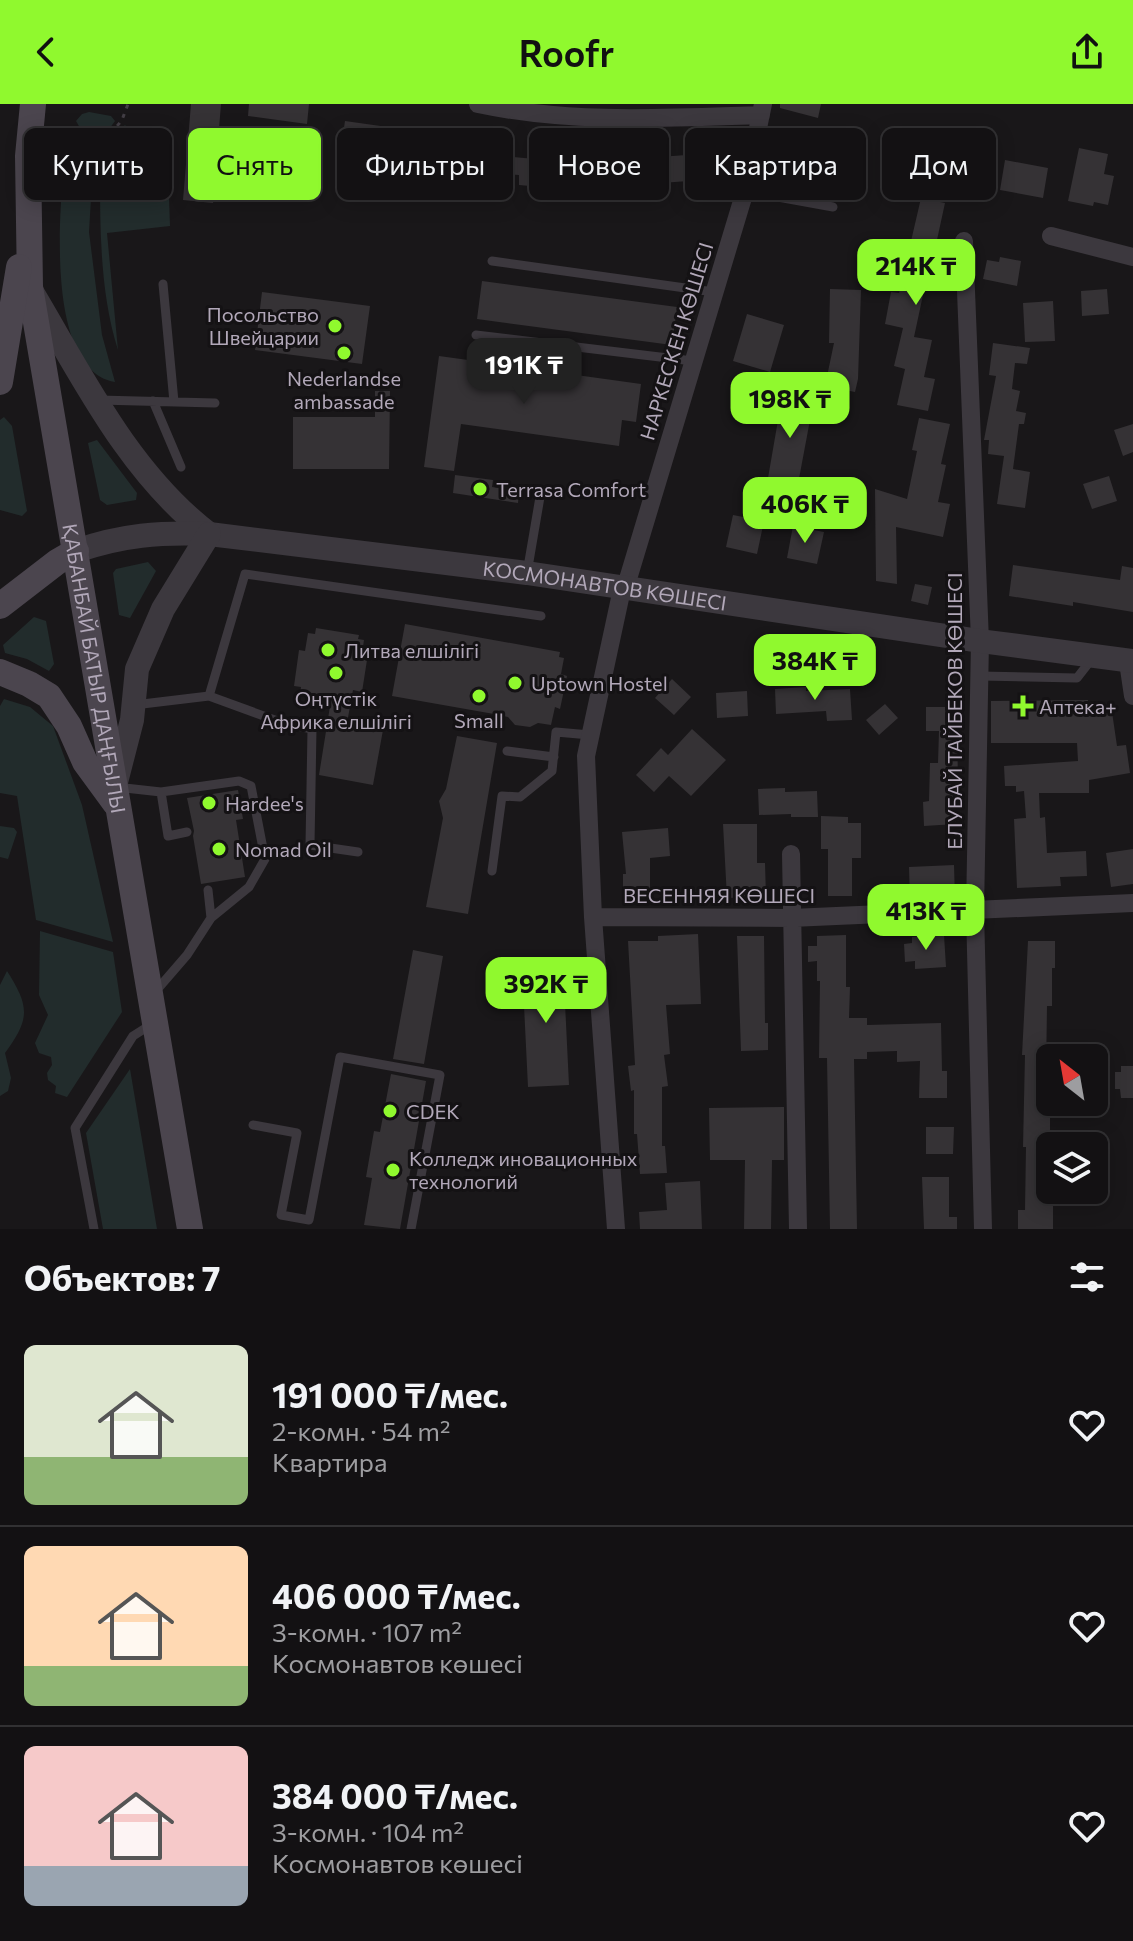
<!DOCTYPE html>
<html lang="ru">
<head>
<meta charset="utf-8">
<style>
	:root { --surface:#131113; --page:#1c1a1c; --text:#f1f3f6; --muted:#9d9da0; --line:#323133; --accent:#90f92e }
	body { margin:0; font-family:Commissioner,sans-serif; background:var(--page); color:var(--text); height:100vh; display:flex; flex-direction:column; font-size:30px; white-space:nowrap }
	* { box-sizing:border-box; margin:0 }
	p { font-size:26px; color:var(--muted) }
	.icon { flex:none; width:44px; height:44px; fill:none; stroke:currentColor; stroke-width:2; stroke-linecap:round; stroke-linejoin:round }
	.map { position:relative; height:1125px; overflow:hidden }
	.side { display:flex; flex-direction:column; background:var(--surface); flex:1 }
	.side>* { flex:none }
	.hud { position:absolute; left:24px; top:24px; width:1086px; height:72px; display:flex; gap:16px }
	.needle { width:52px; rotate:329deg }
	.buttons { position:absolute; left:1036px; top:940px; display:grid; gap:16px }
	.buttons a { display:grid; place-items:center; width:72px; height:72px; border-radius:12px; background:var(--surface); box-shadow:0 4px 20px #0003,0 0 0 2px var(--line); font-size:40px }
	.price { position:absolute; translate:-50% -68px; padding:0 18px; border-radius:16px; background:var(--accent); color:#111; font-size:26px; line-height:52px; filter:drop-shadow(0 2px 4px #0008) }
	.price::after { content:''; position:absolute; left:50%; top:48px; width:24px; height:18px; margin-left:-12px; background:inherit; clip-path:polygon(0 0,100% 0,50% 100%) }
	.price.selected { background:#222; color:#fff }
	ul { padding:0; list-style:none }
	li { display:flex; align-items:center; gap:24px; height:200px; padding:0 24px }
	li+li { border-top:2px solid var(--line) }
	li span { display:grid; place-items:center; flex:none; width:224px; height:160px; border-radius:12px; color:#555 }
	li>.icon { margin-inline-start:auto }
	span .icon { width:96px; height:96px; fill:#fffc; stroke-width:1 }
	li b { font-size:34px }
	h2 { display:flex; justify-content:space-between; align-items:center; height:96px; padding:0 24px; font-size:34px }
	.chip { padding:0 28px; border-radius:12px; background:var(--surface); box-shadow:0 4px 20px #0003,0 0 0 2px var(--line); font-size:28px; line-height:72px }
	.chip.selected { background:var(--accent); color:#111 }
	header { display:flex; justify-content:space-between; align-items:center; height:104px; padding:0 24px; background:var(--accent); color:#111; font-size:36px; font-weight:600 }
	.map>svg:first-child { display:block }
</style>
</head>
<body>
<header><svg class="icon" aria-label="back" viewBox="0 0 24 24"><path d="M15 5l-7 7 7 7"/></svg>Roofr<svg class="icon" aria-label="share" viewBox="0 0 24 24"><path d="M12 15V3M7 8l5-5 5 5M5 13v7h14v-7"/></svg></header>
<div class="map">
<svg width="1133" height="1125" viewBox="0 0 1133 1125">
	<rect width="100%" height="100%" fill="#191719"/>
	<path fill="#222c2c" d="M89 8 111 12 115 17 93 47 76 17 82 10Z
		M125 21 134 32 167 36 170 122 107 129 118 246C101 193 100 131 100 76 109 68 108 57 97 51Z
		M69 22 89 54C79 58 77 65 83 74L92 78 89 128 102 231 115 278C39 265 61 77 69 22Z
		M4 313 12 322 27 407 22 412 0 406V316Z
		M97 336 137 389 136 396 107 401 100 396 88 339Z
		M148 458 156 467 130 514 119 511 113 469 116 465Z
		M34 513 46 517 54 560 49 567 27 555 5 549 3 541Z
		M4 595 30 603 53 622 82 701 113 838 36 816 17 692 0 689V602Z
		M0 722 14 724 17 728 8 755 0 753Z
		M40 827 113 848 122 908 67 993 55 989 56 982 48 976 47 969 52 961 51 953 39 949 35 939 48 911 39 891Z
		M7 867C30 903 30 915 5 949L11 974 8 987 0 992V881Z
		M130 965 157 1125H103L86 1029Z"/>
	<path fill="#353235" d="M191 0H221L213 99 183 96Z
		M249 0H309L307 20 248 12Z
		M780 0H821L818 14 780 4Z
		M345 17 409 26 405 52 341 43Z
		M433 38 475 42 474 46 504 49V52L578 59 575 86 519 81V71L431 65Z
		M716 40 719 82 702 83V76L634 81 632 55 700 50 699 42Z
		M1079 44 1108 50 1104 70 1114 72 1108 101 1094 98 1093 102 1068 97Z
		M1005 56 1048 64 1043 94 1000 86Z
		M921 94 945 99 935 145 940 146 933 178 926 177 914 233 932 236 924 273 935 275 928 307 897 301 905 265 894 262 903 224 885 220 891 188 899 189Z
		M1000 153 1021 157 1017 182 983 175 987 156 999 158Z
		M482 177 677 203 672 241 477 215Z
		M830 185 861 186 858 275 855 288 825 282 834 239H829Z
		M1107 185 1109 210 1082 212 1081 187Z
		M262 188 370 202 362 260 255 246Z
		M1053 197 1055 237 1025 238 1023 199Z
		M747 210 784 221 770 268 733 257Z
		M993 239 1030 244 1027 260 1015 259 1012 285 1020 287 1016 307 1026 309 1024 320H1019L1013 365 1030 368 1025 404 997 400 1004 352 988 350 989 336H984L996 272 989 271Z
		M439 252 641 280 636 318 622 316 619 342 461 320 454 367 424 363Z
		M375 287H390L389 365H293V313H375Z
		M782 293 813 300 798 380 768 374Z
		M919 314 950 320 941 360 946 361 938 398 950 400 943 433 896 423 897 480 876 477 875 385 907 395 917 347 912 346Z
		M1133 320V348L1123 352 1114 326Z
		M455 371 493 376 492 383 519 387 518 399 453 389Z
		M1109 372 1117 397 1092 405 1083 380Z
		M733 411 764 417 757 450 726 443Z
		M793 422 824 428 817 460 787 454Z
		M1013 461 1120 476 1122 462 1133 464V508L1073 498V502L1009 492Z
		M915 480 932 483 928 501 911 497Z
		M405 520 560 548 559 553 564 554 561 570 567 572 560 605 555 603 551 621 538 619 530 623 515 621 508 613 494 610 392 592Z
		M316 524 359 531 358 535 364 536 361 556H367L362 588 353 586 347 619 383 626 373 681 319 671 331 596 300 591 301 583 294 582 299 546 305 547 308 529 315 530Z
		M672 575 691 593 674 611 655 594Z
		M806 583V587L850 585 852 616 827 617 826 607 776 610 775 585Z
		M747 587 748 612 717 614 716 589Z
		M1088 596V612L1112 608 1117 642 1126 641 1130 669 1089 676V689H1039L1040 714 1045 713 1047 749 1086 747 1087 772 1060 773 1061 782 1017 784 1014 715 1026 714 1024 687 1016 688V682H1005L1004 662 1078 657 1077 639H991V597Z
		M885 600 898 614 879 631 866 616Z
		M926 603H957L958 687H954L956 720 924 722 923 698 929 697 930 659H938L939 627H926Z
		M692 625 726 656 691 692 669 672 654 688 636 671 661 644 668 651Z
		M457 632 497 639 468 810 426 803 443 714 439 697 446 685Z
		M785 684V688L817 687 818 713H791V710L759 711 758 685Z
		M238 686 243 715 236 716 245 773 201 780 193 732 194 727 187 694Z
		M821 712 848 713V719H861V754H852V792H828V745H821Z
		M723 720H757V759H765L766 793 727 794Z
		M668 724 670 752 650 754V798H623V770H626L622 728Z
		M1133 745V780L1111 783 1106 749Z
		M954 761 955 795 910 796 909 763Z
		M698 830 701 900 666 901 670 950 664 951 668 982 662 983V1042H665L667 1069 640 1070 637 1030H634V986L631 987 628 962 635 961 628 837H658V832Z
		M846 831V883H850L849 914H867V921L941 919 942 967H947V994H919L920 957 897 958V947L867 948V955H854L857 1125H830L827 954H819L820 877H817V857L808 858V842H817V832Z
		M944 831 946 863 915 865V857L905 858 904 840 912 839V833Z
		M737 832H764L765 919H768V946L741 947Z
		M1028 837H1055V864H1052V902H1047L1046 970H1050V1086H1053V1125H1018V1106H1025L1026 1043H1023L1025 951H1022Z
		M413 846 443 852 424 960 393 955Z
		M563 858 569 981 528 983 522 861Z
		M1121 962H1133V994H1121L1120 985H1115V968H1121Z
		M391 970 426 977 400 1125 364 1121 372 1074 366 1073 374 1027 380 1028Z
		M784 1003V1056H772L771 1125H744L745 1056H710L709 1004Z
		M926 1023H954L953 1050H926Z
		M922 1073H949V1113H957V1125H924Z
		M700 1077 702 1125H640L639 1108 667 1106 665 1079Z"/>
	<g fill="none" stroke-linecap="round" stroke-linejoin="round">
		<path stroke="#423e45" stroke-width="3" stroke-dasharray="4 6" stroke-linecap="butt" d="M92 53 122 16 128 0"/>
		<path stroke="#3c383e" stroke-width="9" d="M745 87 833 103
			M492 157 714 188
			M163 180 174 298
			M476 231 693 257
			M99 296 215 299
			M153 297 181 363
			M527 469 540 393
			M980 572 1077 574 1091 556
			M209 592 283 619 312 625 310 741 358 748
			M134 601 209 592 245 470 541 512
			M507 647 554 653
			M116 683 161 688 168 732 187 728
			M161 688 239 677 251 682 265 755 249 783 211 814
			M492 767 502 692 520 693 552 667 556 628 590 631
			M155 888 187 851 211 814 208 786
			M253 1021 297 1029 281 1111 309 1116 340 953 440 971 411 1125
			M94 1125 75 1024 133 932 152 920"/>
		<path stroke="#3c383e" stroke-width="18" d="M478 0C572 20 666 14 761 11
			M1051 132 1133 153
			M964 137 980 537 975 807 983 1125
			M1128 558 1133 592
			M791 750 798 1125
			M593 813 791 814 1133 799
			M616 1125 593 813 586 652 622 485 628 475 745 87 763 0"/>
		<g stroke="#3c383e" stroke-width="24">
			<path d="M32 188C82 272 129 369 209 430"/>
			<path id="s1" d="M76 447C122 431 160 428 209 430L527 469 980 537 1133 557"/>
			<path d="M115 682 132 616 137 565 163 505 209 430"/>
		</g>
		<g stroke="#4b454e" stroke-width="26">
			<path id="s2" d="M33 0 28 52 30 183 190 1125"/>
			<path d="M0 278 19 163"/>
			<path d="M0 502 57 458 76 447"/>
			<path d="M0 568 29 580 49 592 69 622 85 658 115 699"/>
		</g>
	</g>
	<g fill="#90f92e" stroke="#141214" stroke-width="3">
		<circle cx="335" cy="222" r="8"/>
		<circle cx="344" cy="249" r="8"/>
		<circle cx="480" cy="385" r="8"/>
		<circle cx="328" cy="546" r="8"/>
		<circle cx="336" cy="569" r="8"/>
		<circle cx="515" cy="579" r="8"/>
		<circle cx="479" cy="592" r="8"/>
		<path d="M1019 590h8v8h8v8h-8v8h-8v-8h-8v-8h8z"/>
		<circle cx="209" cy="699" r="8"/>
		<circle cx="219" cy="745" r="8"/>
		<circle cx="390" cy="1007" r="8"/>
		<circle cx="393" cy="1066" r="8"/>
	</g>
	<g text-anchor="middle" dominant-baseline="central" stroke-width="6" stroke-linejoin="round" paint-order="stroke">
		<g font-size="20" fill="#b2a8b9" stroke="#141214" text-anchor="start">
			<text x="319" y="210" text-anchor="end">Посольство<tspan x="319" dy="23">Швейцарии</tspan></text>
			<text x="344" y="274" text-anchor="middle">Nederlandse<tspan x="344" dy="23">ambassade</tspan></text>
			<text x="496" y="385">Terrasa Comfort</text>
			<text x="344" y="546">Литва елшілігі</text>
			<text x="531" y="579">Uptown Hostel</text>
			<text x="336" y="594" text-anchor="middle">Оңтүстік<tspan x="336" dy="23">Африка елшілігі</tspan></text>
			<text x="1039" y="602">Аптека+</text>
			<text x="479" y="616" text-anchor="middle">Small</text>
			<text x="225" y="699">Hardee's</text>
			<text x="235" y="745">Nomad Oil</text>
			<text x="406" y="1007">CDEK</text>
			<text x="409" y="1054">Колледж иновационных<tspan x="409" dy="23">технологий</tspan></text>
		</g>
		<g font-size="20" fill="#b2a8b9" stroke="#141214">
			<text transform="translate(676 237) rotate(-73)">НАРКЕСКЕН КӨШЕСІ</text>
			<text stroke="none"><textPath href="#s1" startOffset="534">КОСМОНАВТОВ КӨШЕСІ</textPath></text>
			<text stroke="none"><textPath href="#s2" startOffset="570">ҚАБАНБАЙ БАТЫР ДАҢҒЫЛЫ</textPath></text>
			<text transform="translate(954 607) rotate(-90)">ЕЛУБАЙ ТАЙБЕКОВ КӨШЕСІ</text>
			<text x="719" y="791">ВЕСЕННЯЯ КӨШЕСІ</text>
		</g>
	</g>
</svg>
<div class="buttons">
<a><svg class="needle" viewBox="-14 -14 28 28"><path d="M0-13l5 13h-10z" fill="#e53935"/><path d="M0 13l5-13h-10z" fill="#9d9da0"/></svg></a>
<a><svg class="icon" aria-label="layers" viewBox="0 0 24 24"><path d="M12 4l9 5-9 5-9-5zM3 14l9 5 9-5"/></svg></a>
</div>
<b class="price" style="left:916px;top:203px">214K ₸</b>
<b class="price selected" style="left:524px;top:302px">191K ₸</b>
<b class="price" style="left:790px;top:336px">198K ₸</b>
<b class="price" style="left:805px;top:441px">406K ₸</b>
<b class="price" style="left:815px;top:598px">384K ₸</b>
<b class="price" style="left:926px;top:848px">413K ₸</b>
<b class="price" style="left:546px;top:921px">392K ₸</b>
<div class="hud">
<a class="chip">Купить</a>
<a class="chip selected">Снять</a>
<a class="chip">Фильтры</a>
<a class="chip">Новое</a>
<a class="chip">Квартира</a>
<a class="chip">Дом</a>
</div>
</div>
<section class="side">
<h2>Объектов: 7<svg class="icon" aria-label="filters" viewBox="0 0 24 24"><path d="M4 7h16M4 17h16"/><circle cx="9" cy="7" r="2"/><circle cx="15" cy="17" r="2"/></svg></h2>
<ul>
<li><span style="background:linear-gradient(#dfe7d0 70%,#8fb573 0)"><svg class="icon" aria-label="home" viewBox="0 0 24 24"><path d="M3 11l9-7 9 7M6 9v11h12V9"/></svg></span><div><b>191 000 ₸/мес.</b><p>2-комн. · 54 m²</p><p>Квартира</p></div><svg class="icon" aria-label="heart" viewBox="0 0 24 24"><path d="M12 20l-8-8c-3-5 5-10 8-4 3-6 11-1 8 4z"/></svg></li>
<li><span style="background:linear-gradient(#ffd9b3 75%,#8fb573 0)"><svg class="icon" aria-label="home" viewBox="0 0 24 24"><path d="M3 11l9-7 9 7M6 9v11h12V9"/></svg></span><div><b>406 000 ₸/мес.</b><p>3-комн. · 107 m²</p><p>Космонавтов көшесі</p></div><svg class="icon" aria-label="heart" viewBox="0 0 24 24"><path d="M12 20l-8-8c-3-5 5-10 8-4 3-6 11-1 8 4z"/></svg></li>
<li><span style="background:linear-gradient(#f6c9c9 75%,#9aa5b1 0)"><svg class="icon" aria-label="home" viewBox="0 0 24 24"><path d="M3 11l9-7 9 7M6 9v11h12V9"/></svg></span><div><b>384 000 ₸/мес.</b><p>3-комн. · 104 m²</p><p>Космонавтов көшесі</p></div><svg class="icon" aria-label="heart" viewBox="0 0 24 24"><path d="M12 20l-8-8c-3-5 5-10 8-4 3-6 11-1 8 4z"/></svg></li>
</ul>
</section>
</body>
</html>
